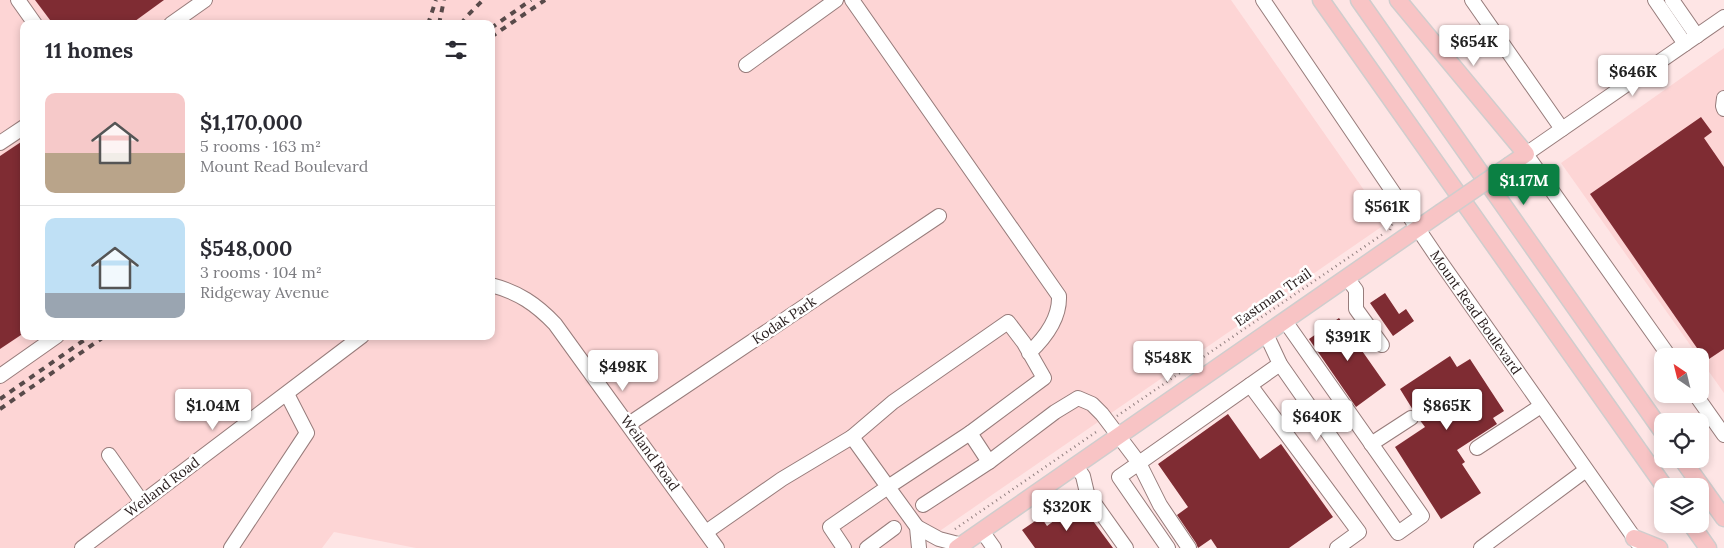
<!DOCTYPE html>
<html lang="en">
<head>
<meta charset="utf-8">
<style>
	:root { --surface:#fff; --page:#f7f7f7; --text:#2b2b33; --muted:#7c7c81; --line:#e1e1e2; --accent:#0b8043 }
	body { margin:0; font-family:Lora,serif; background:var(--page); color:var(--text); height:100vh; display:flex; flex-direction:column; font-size:19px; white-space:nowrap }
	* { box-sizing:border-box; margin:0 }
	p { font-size:16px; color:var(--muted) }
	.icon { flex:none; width:28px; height:28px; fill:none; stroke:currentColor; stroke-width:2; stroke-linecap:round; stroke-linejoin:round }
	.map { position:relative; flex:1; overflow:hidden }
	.details { position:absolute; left:20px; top:20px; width:475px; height:320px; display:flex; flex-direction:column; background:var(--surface); border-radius:10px; box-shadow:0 2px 8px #0003 }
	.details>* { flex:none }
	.needle { width:32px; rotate:325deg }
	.fabs { position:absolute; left:1654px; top:348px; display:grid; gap:10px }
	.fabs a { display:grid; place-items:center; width:55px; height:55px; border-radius:10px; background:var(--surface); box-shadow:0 2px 8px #0003; font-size:25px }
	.price { position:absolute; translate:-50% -42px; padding:0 11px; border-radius:5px; background:#fff; color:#222; font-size:16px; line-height:32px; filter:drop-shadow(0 1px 2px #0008) }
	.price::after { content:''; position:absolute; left:50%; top:30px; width:15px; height:11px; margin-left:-8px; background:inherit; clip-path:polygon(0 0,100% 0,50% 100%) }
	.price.active { background:var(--accent); color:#fff }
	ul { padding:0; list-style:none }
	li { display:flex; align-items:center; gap:15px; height:125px; padding:0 25px }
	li+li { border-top:1px solid var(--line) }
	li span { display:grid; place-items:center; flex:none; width:140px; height:100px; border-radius:10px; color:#555 }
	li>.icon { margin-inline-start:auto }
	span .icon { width:60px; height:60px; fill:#fffc; stroke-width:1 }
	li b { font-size:21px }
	h2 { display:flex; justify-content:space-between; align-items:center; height:60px; padding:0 25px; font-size:21px }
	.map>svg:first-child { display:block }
</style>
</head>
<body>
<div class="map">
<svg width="1724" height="548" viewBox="0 0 1724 548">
	<rect width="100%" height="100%" fill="#fee5e5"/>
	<path fill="#fdd5d5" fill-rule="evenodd" d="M0 0H1231L1387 223 915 548H416L334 532 322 548H0ZM24 24H491V336H24Z
		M1724 48V393L1700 359V356H1698L1561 163Z"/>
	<path fill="#7f2c33" d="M35 0H164L131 24H53Z
		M1701 117 1712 132 1704 138 1724 167V349L1706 361 1590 194Z
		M24 140V333L0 349V156Z
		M1385 293 1399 314 1406 309 1414 321 1393 336 1370 303Z
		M1339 318 1386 385 1356 407 1309 339Z
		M1450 356 1457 367 1470 359 1504 411 1493 418 1497 424 1457 450 1465 462 1462 464 1481 493 1441 519 1395 447 1425 427 1419 419V414L1413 410 1400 389Z
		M1228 414 1260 459 1281 444 1333 517 1289 548H1217L1211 539 1198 548 1196 543 1177 515 1188 507 1158 464Z
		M1079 502 1113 548H1035L1022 530 1041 517 1047 526Z"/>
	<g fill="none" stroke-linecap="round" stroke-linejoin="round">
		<g stroke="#977c7b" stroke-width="16">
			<g id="minor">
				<path d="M18 0 35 24"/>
				<path d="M852 0 1059 296C1060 319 1045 338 1029 353"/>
				<path id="s1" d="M1263 0 1437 257 1640 546"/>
				<path d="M1472 0 1562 129"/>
				<path d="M1655 0 1685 44"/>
				<path d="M1672 0 1697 36"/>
				<path d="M171 24 205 0"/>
				<path d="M746 65 836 0"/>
				<path d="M1724 98 1723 106 1724 109"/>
				<path d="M0 143 24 127"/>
				<path d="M1347 278 1356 290V309L1382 345"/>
				<path d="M491 285C518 292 536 304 555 324L717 548"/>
				<path d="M1266 334 1280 364 1398 533 1422 516 1285 321"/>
				<path d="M1669 356 1526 154 1724 17"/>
				<path d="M0 376 57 336"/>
				<path d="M1250 385 1359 532 1337 548"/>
				<path d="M1695 394 1724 435"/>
				<path d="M629 424 939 216"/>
				<path d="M852 437 893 402 1008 322 1024 343 1044 378 970 433"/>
				<path d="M1371 444 1411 418"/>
				<path d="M1477 448 1541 406"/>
				<path d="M109 455 142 502"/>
				<path d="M1076 466 1083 476 1087 493 1126 548"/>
				<path d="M923 505 989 462"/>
				<path d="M917 527 939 539 962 545"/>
				<path d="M982 531 994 548"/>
				<path d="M706 532 782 479 852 437 888 487 830 527 844 548"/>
				<path d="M82 548 362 336"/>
				<path d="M231 548 307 433 287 394"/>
				<path d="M867 548 894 528"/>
				<path d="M919 548 917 527 888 487 970 433 989 462 1055 412 1078 398 1092 404 1102 414 1139 463 1280 364"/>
				<path d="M1168 548 1119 477 1139 463 1160 505 1189 548"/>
				<path d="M1481 548 1586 470"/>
			</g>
		</g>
		<g stroke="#cfcdcd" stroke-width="19">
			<path id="major" d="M1321 0 1664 486
				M1359 0 1662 431
				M1398 0 1526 154 1510 165
				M1682 459 1724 518
				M1691 524 1708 548
				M1634 538 1659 548
				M957 548 1440 213"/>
		</g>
		<path stroke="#907e7e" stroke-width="2.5" stroke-dasharray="1 4" stroke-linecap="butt" d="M1390 230 1395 217
			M1117 416 1383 234
			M955 529 1099 430"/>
		<use href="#minor" stroke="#fff" stroke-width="14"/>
		<use href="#major" stroke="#f8c4c5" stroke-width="16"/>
		<path stroke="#584a4a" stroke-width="4" stroke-dasharray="6 6" stroke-linecap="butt" d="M428 24 436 0
			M439 24 444 0
			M461 24 467 16 483 0
			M491 28 531 0
			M491 37 545 0
			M0 399 90 336
			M0 409 105 336"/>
		<g stroke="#cfcdcd" stroke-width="19" stroke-linecap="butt">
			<path id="major-bridge" d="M1440 213 1510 165"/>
		</g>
		<use href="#major-bridge" stroke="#f8c4c5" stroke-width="16"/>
	</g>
	<g text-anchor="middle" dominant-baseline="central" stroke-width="5" stroke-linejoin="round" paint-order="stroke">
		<g font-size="14" fill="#261b1b" stroke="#fff">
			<text transform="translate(1273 297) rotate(-35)">Eastman Trail</text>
			<text stroke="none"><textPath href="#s1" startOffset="378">Mount Read Boulevard</textPath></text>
			<text transform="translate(784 320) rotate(-34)">Kodak Park</text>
			<text transform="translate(650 453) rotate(54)">Weiland Road</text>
			<text transform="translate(162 487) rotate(-37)">Weiland Road</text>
		</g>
	</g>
</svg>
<div class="fabs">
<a><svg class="needle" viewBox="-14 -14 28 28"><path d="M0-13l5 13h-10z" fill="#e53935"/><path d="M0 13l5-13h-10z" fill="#7c7c81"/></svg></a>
<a><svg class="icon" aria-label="locate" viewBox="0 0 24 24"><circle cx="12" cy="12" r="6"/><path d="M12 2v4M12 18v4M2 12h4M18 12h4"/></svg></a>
<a><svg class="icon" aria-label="layers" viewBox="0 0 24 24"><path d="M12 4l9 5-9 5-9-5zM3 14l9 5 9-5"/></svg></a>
</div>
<b class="price" style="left:1474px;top:67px">$654K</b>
<b class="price" style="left:1633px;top:97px">$646K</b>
<b class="price active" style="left:1524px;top:206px">$1.17M</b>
<b class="price" style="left:1387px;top:232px">$561K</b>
<b class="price" style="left:1348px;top:362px">$391K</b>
<b class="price" style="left:1168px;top:383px">$548K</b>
<b class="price" style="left:623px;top:392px">$498K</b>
<b class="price" style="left:213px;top:431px">$1.04M</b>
<b class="price" style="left:1447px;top:431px">$865K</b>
<b class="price" style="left:1317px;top:442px">$640K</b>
<b class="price" style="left:1067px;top:532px">$320K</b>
<section class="details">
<h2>11 homes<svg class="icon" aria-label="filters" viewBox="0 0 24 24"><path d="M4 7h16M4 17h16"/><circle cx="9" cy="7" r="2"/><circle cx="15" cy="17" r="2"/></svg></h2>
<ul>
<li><span style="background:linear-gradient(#f6c9c9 60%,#b9a48a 0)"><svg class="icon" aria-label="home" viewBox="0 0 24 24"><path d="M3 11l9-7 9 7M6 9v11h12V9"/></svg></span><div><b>$1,170,000</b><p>5 rooms · 163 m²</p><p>Mount Read Boulevard</p></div></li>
<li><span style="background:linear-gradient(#bfe0f5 75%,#9aa5b1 0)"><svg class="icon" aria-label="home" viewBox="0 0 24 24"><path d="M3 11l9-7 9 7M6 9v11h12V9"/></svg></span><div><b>$548,000</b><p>3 rooms · 104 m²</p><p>Ridgeway Avenue</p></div></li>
</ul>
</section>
</div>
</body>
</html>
